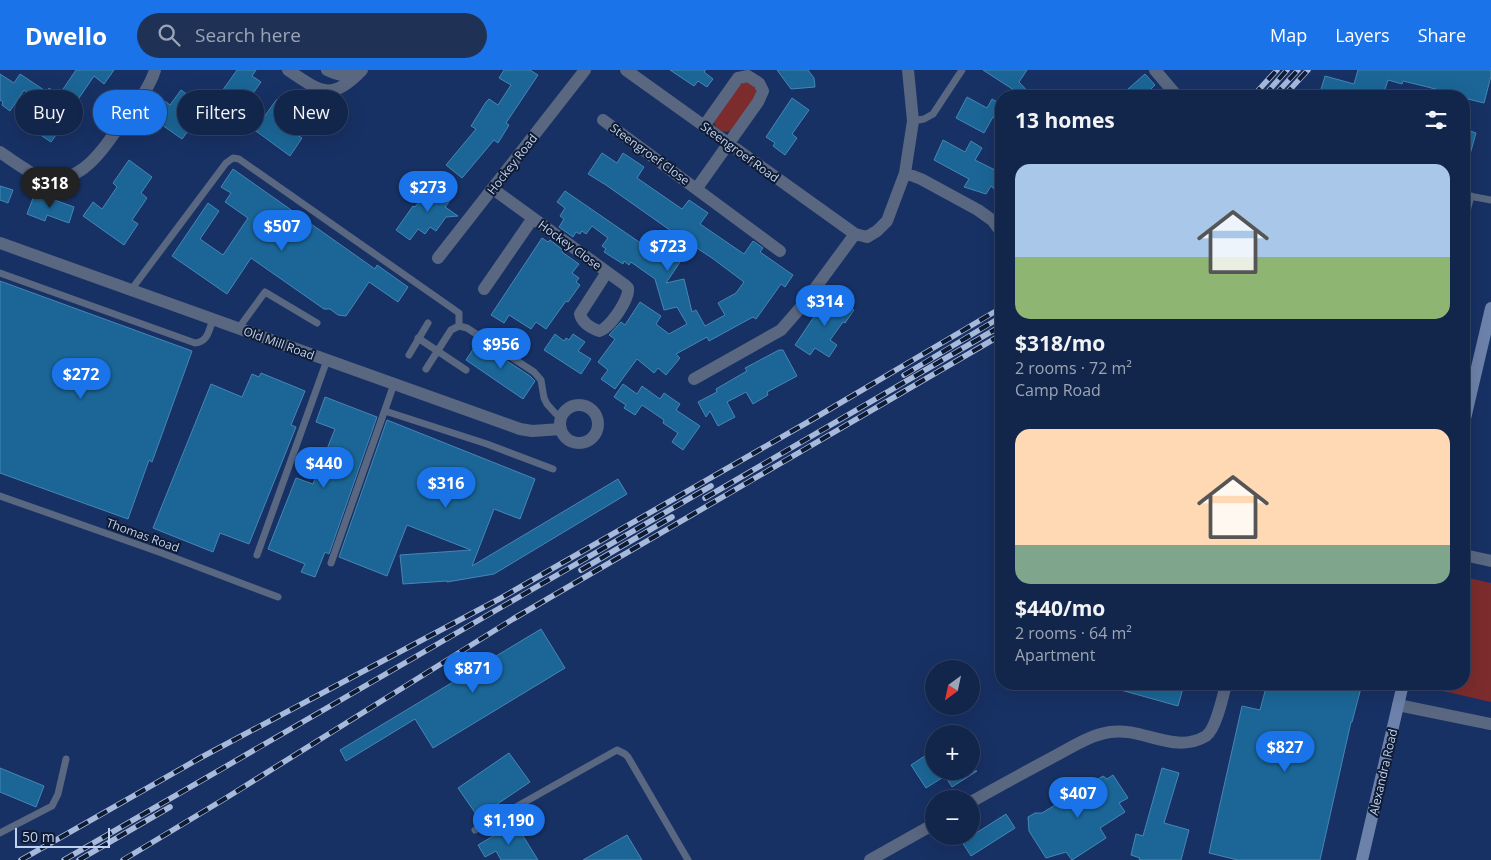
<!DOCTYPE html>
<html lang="en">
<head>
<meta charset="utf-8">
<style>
	:root { --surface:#12254b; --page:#1f3155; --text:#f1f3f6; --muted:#9ca5b5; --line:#314263; --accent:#1a73e8 }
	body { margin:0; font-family:"Open Sans",sans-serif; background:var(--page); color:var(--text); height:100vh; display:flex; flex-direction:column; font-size:19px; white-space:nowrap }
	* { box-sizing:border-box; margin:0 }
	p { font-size:16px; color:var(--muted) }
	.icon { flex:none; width:28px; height:28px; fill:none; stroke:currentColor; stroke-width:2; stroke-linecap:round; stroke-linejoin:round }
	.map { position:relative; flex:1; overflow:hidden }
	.details { position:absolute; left:995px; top:20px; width:475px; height:600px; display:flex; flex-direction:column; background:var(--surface); border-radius:20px; box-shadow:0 5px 20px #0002,0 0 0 1px var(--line) }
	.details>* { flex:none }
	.banner { position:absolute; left:15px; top:20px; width:475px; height:45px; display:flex; gap:10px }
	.needle { width:32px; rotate:213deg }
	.controls { position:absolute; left:925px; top:590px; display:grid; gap:10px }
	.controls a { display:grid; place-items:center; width:55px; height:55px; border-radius:50%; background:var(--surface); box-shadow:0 5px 20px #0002,0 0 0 1px var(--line); font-size:25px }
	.scale { position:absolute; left:15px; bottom:12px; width:95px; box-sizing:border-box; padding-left:5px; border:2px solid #c1d2f1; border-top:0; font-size:14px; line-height:18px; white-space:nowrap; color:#c1d2f1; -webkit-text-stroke:4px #0f1b32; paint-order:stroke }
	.price { position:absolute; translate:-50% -42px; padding:0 11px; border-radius:18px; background:var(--accent); color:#fff; font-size:16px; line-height:32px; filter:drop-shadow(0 1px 2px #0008) }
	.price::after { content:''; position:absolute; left:50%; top:30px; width:15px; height:11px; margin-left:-8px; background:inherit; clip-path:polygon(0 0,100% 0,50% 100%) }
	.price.active { background:#222; color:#fff }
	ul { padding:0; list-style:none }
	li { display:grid; align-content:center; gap:10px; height:265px; padding:0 20px }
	li span { display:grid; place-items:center; height:155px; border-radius:15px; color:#555 }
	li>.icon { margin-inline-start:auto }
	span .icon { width:90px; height:90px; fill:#fffc; stroke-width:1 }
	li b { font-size:21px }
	h2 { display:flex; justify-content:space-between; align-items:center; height:60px; padding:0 20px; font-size:21px }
	.tag { padding:0 18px; border-radius:22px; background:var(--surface); box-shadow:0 5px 20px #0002,0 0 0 1px var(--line); font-size:18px; line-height:45px }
	.tag.active { background:var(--accent); color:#fff }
	header { display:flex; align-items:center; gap:30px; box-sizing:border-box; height:70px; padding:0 25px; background:var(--accent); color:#fff }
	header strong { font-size:24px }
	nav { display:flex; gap:28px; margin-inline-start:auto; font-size:18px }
	.search { width:350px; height:45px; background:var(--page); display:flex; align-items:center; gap:12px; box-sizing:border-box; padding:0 18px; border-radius:28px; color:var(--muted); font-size:19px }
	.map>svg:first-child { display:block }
</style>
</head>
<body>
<header>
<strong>Dwello</strong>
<div class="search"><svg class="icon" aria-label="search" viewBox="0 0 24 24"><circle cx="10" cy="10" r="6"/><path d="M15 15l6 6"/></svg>Search here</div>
<nav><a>Map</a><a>Layers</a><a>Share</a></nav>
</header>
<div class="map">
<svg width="1491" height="790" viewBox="0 0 1491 790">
	<rect width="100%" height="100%" fill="#183164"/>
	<path fill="#7c2c2d" d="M742 10 754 13 757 25 733 60 726 62 722 61 716 57 713 50Z
		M1464 507 1491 513V632L1425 617 1426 614H1464Z"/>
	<path fill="#1b6697" stroke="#4786b4" d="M76 0H114L104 14 94 6 66 47 68 48 51 72 33 60 48 37 24 20 10 41 2 35 3 32 0 30V4L14 13 20 4 47 22 49 18 59 25Z
		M237 0H256L252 6 261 12 246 33 264 47 277 29 305 49 294 63 302 68 290 86 215 31Z
		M504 0H530L538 5 506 53 509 55 498 73 494 70 462 108 446 95 476 59 471 56 486 32 489 29 498 35 511 15 499 8Z
		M670 0H706L704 2 713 9 707 17 698 11 694 16Z
		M777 0H808L814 8 815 17 791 19Z
		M983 0H1027L1019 12 1032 26H1023Z
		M1358 0H1491V6L1484 33 1464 28V26L1403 11 1402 14 1388 10 1383 26H1319L1325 6 1354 14Z
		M1145 4 1155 15 1150 20 1156 26H1120Z
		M181 20 212 43 204 54 197 49 182 69 152 48 165 31 170 35Z
		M967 27 987 38 992 29 1001 34V41L997 49 993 47 984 63 956 48Z
		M792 28 809 40 792 64 797 68 785 85 773 76 775 73 766 67Z
		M1464 59 1476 63 1467 95 1464 94Z
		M943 70 965 82 971 71 982 78 975 90 995 100 1001 106V125L991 116 986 124 964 117 969 109 934 90Z
		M602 83 617 93 623 83 644 97 637 108 682 139 689 130 708 143 700 154 744 184 753 171 763 178 760 182 793 205 785 217 781 214 756 249 753 247 709 271 707 267 676 284 680 288 666 305 658 298 654 303 637 289 615 319 601 309 608 300 598 292 615 269 609 265 621 252 625 255 640 232 661 246 656 254 669 264 687 254 677 237 664 240 655 209 631 192 629 195 624 191 623 194 604 182 606 179 602 176 608 168 592 156 586 164 582 161 580 164 576 162 573 167 559 157 564 149 560 146 565 138 557 132 565 121 658 185 662 180 680 192 666 213 684 209 692 242 696 240 705 256 725 245 718 233 736 223 744 212 712 188 674 163 606 115 588 104Z
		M129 90 152 107 141 123 147 128 132 150 138 154 124 175 83 146 93 132 102 139 117 117 113 113Z
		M233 99 375 199 377 195 408 217 398 232 369 212 346 246 338 245 330 239H324L251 188 227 224 172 186 208 133 219 141 200 169 223 185 248 148 225 132 231 123 221 117Z
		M447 114 457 121 445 137 458 146 446 147 436 161 430 157 425 164 418 159 410 170 396 160 413 136 415 137 431 117 440 123Z
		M0 116 13 120 8 133 0 130Z
		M35 123 74 137 69 153 47 145 45 151 27 144Z
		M542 168 548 172 550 170 563 180 562 182 579 194 572 203 579 208 576 212 580 215 568 232 566 231 546 259 536 252 531 259 509 245 504 253 491 245Z
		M0 211 192 281 152 392 149 390 128 449 0 403Z
		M830 223 854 240 845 253 843 252 830 270 837 275 829 287 815 278 810 285 795 275Z
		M555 264 564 271 566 268 569 270 573 264 585 272 578 281 591 289 581 304 544 280Z
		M478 272 530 306 535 311 523 329 466 290Z
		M779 280H783L797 306 767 322 768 325 753 334 746 322 727 332 735 347 718 356 710 341 706 347 698 332 717 322 716 319 747 301 745 298Z
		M261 303 305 321 291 355 296 357 249 474 220 463 213 482 153 458 211 314 242 327 252 304 259 307Z
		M623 314 637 324 642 316 660 329 664 323 680 334 676 340 700 356 683 380 672 372 678 363 663 353 664 350 642 335 635 345 624 338 626 335 614 327Z
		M325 327 377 347 329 484 325 482 315 507 301 502 305 494 268 479 296 408 313 414 335 359 316 352Z
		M387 350 535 409 520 449 494 439 472 496 618 409 627 424 494 504 447 512V511L403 514 400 485 471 480 407 455 387 506 339 487Z
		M541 559 565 598 433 678 415 649 346 691 340 680Z
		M1110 614H1169L1183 618 1178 636 1110 617Z
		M1267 614H1362L1352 652H1351L1320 790H1238L1209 783 1242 636 1260 640Z
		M934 680V701H977L952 717 945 706 926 718 911 695Z
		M509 683 530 712 478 747 458 718Z
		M0 698 44 716 36 737 0 722Z
		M1162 698 1179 703 1164 753 1189 760 1181 790H1139L1140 788 1131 785 1136 764 1143 766Z
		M1113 705 1128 728 1119 733 1125 742 1100 758 1106 768 1072 790 1066 782 1046 788 1029 761 1028 747 1035 743H1042L1103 706 1107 709Z
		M1006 744 1015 758 971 786 962 772Z
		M515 753 538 790H501L496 781 485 787 478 775Z
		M627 765 642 790H583Z"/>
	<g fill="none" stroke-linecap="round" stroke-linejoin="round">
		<path stroke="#596780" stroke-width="7" d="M913 51 924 49 933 44 962 0
			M1464 125 1491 130
			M1464 152 1471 126
			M1464 186 1466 167 1464 152
			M0 203 195 273C208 272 209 260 213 249
			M131 220 226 93 233 88 239 89 459 243V256
			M238 259 265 222 317 253
			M418 268 466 300
			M409 285 428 253
			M426 299 451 260 459 256 467 258 534 302 541 310 544 328 547 334 556 344 562 346
			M385 341 487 374 553 399
			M0 426 159 482 278 527
			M257 485 327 290
			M331 493 394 314
			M475 760 617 680 625 684 628 687 688 790
			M0 763 52 736 58 724 66 689"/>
		<path stroke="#596780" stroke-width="12" d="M288 0C321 22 331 32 362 0
			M327 0C339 6 347 7 360 1
			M626 0 855 164 867 167 877 161 887 151 905 103 913 51 908 0
			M1155 0 1177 26
			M603 50 780 181
			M0 82C10 89 21 97 32 103 74 124 100 84 120 55 133 38 149 20 155 0
			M905 103 921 109 978 140 992 150 1001 162
			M697 118 758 32 763 21 759 13 748 6 738 8 704 56
			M493 119 625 215 628 218C630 229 609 259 599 261 591 258 582 253 580 244L607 202
			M0 173 520 359 532 361 561 359
			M438 188 585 0
			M484 219 533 148
			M694 309 781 260 802 236 855 164
			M560 354a19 19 0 1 1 38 0a19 19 0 1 1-38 0Z
			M1464 485 1491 491
			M1398 635 1491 654
			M971 732C999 716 1027 701 1055 686 1072 677 1090 665 1110 662 1143 657 1175 685 1206 666 1216 659 1223 626 1226 614
			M870 790 934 754"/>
		<path stroke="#6d82aa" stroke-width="12" d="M1464 353 1491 238
			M1362 790 1403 614"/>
		<g stroke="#a8badc" stroke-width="5.5">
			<path id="rail" d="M1253 26 1277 0
				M1264 26 1287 0
				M1274 26 1298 0
				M1284 26 1308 0
				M904 305 1001 247
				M705 428 1001 256
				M581 500 672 447
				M21 790 200 688 501 528 808 352 1001 238
				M64 790 711 416
				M79 790 170 737
				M123 790 226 728 513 549 1001 265"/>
		</g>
		<use href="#rail" stroke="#0f1b32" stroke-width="4" stroke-dasharray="11" stroke-linecap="butt"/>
	</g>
	<g text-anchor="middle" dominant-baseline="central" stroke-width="4" stroke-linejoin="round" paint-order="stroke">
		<g font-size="12" fill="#c1d2f1" stroke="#0f1b32">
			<text transform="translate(740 82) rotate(36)">Steengroef Road</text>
			<text transform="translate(650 84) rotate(36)">Steengroef Close</text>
			<text transform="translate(512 94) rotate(-52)">Hockey Road</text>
			<text transform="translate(570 175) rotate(36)">Hockey Close</text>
			<text transform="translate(279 273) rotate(20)">Old Mill Road</text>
			<text transform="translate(143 465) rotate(20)">Thomas Road</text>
			<text transform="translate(1383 702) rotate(-77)">Alexandra Road</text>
		</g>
	</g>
</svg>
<div class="controls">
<a><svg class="needle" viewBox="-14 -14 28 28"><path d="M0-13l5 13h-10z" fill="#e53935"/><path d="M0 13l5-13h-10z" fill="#9ca5b5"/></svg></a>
<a>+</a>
<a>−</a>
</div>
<div class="scale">50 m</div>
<b class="price active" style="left:50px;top:139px">$318</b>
<b class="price" style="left:428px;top:143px">$273</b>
<b class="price" style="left:282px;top:182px">$507</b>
<b class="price" style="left:668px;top:202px">$723</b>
<b class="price" style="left:825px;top:257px">$314</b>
<b class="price" style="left:501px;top:300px">$956</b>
<b class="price" style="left:81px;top:330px">$272</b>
<b class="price" style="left:324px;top:419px">$440</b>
<b class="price" style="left:446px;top:439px">$316</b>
<b class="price" style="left:473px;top:624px">$871</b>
<b class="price" style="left:1285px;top:703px">$827</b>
<b class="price" style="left:1078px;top:749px">$407</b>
<b class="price" style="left:509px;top:776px">$1,190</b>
<div class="banner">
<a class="tag">Buy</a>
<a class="tag active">Rent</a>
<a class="tag">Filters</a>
<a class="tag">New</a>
</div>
<section class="details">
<h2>13 homes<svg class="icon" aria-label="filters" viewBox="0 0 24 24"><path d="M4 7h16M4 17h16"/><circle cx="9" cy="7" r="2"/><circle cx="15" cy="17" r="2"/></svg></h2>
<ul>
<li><span style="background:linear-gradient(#a9c7e8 60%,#8fb573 0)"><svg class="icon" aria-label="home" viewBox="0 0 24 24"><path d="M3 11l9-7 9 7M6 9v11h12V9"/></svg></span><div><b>$318/mo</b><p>2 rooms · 72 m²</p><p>Camp Road</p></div></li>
<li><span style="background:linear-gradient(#ffd9b3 75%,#7fa58c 0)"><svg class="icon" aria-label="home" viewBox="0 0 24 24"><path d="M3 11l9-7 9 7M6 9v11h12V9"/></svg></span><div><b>$440/mo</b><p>2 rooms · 64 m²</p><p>Apartment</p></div></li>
</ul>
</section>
</div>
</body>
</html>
